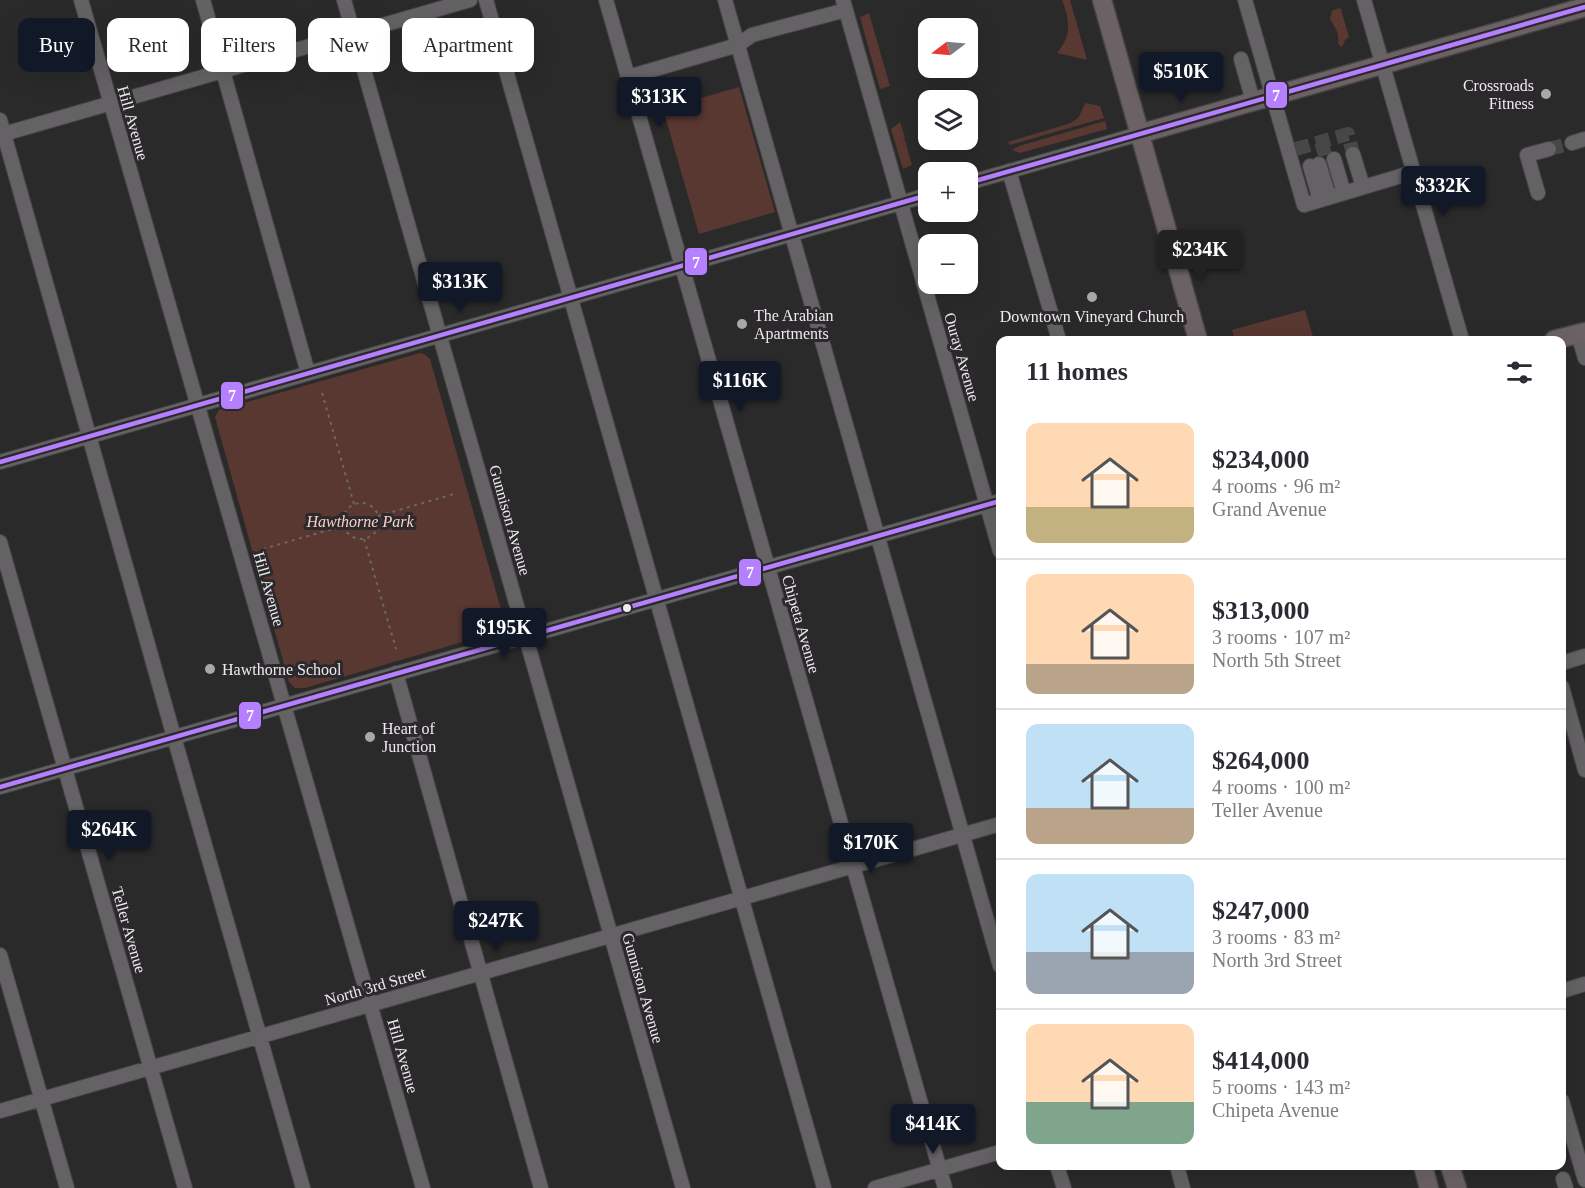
<!DOCTYPE html>
<html lang="en">
<head>
<meta charset="utf-8">
<style>
	:root { --surface:#fff; --page:#f7f7f7; --text:#2b2b33; --muted:#7c7c81; --line:#e1e1e2; --accent:#111827 }
	body { margin:0; font-family:Georgia,serif; background:var(--page); color:var(--text); height:100vh; display:flex; flex-direction:column; font-size:22px; white-space:nowrap }
	* { box-sizing:border-box; margin:0 }
	p { font-size:20px; color:var(--muted) }
	.icon { flex:none; width:33px; height:33px; fill:none; stroke:currentColor; stroke-width:2; stroke-linecap:round; stroke-linejoin:round }
	.map { position:relative; flex:1; overflow:hidden }
	.panel { position:absolute; left:996px; top:336px; width:570px; height:834px; display:flex; flex-direction:column; background:var(--surface); border-radius:12px; box-shadow:0 6px 24px #0002 }
	.panel>* { flex:none }
	.guide { position:absolute; left:18px; top:18px; width:570px; height:54px; display:flex; gap:12px }
	.needle { width:39px; rotate:254deg }
	.controls { position:absolute; left:918px; top:18px; display:grid; gap:12px }
	.controls a { display:grid; place-items:center; width:60px; height:60px; border-radius:12px; background:var(--surface); box-shadow:0 6px 24px #0002; font-size:30px }
	.price { position:absolute; translate:-50% -51px; padding:0 14px; border-radius:6px; background:var(--accent); color:#fff; font-size:20px; line-height:39px; filter:drop-shadow(0 2px 3px #0008) }
	.price::after { content:''; position:absolute; left:50%; top:36px; width:18px; height:14px; margin-left:-9px; background:inherit; clip-path:polygon(0 0,100% 0,50% 100%) }
	.price.current { background:#222; color:#fff }
	ul { padding:0; list-style:none }
	li { display:flex; align-items:center; gap:18px; height:150px; padding:0 30px }
	li+li { border-top:2px solid var(--line) }
	li span { display:grid; place-items:center; flex:none; width:168px; height:120px; border-radius:12px; color:#555 }
	li>.icon { margin-inline-start:auto }
	span .icon { width:72px; height:72px; fill:#fffc; stroke-width:1 }
	li b { font-size:26px }
	h2 { display:flex; justify-content:space-between; align-items:center; height:72px; padding:0 30px; font-size:26px }
	.chip { padding:0 21px; border-radius:12px; background:var(--surface); box-shadow:0 6px 24px #0002; font-size:21px; line-height:54px }
	.chip.current { background:var(--accent); color:#fff }
	.map>svg:first-child { display:block }
</style>
</head>
<body>
<div class="map">
<svg width="1585" height="1188" viewBox="0 0 1585 1188">
	<rect width="100%" height="100%" fill="#2b2a2b"/>
	<path fill="#583831" d="M1062 0H1070L1087 60 1057 53C1072 35 1070 21 1062 0Z
		M1339 8 1341 9 1349 37 1345 40 1342 47 1338 44C1339 30 1336 30 1330 19L1332 11Z
		M869 13 890 86 880 89 860 17Z
		M739 87 775 212 699 234 663 109Z
		M1085 103 1100 106 1104 118 1010 145 1008 142 1071 123 1079 117Z
		M1105 121 1107 129 1020 153 1012 150 1019 146Z
		M900 122 905 138 903 139 905 140 912 165 903 169 891 129Z
		M1305 310 1314 340H1235L1232 330Z
		M420 353 424 354 430 359 504 620V627L500 631 305 688H295L289 682 215 417 219 410Z"/>
	<g fill="none" stroke-linecap="round" stroke-linejoin="round">
		<path stroke="#484748" stroke-width="14" stroke-dasharray="14 7" stroke-linecap="butt" d="M1321 142 1327 161
			M1296 149 1348 134 1353 154
			M1549 149 1572 143"/>
		<g stroke="#474647" stroke-width="16">
			<path id="minor" d="M81 0 423 1188
				M203 0 308 373
				M344 0 683 1188
				M486 0 824 1188
				M606 0 945 1188
				M725 0 1000 966
				M843 0 1000 551
				M1245 0 1304 205 1414 172
				M1364 0 1462 340
				M1241 59 1253 101
				M628 77 738 45 752 35 846 10
				M0 120 174 737 303 1188
				M0 135 470 0
				M1572 143 1585 139
				M1353 154 1363 187
				M1334 159 1344 193
				M1319 164 1329 197
				M1310 166 1320 200
				M1009 171 1059 340
				M968 183 1139 134
				M1538 193 1527 155 1549 149
				M1578 334 1585 358
				M0 462 928 195
				M0 542 185 1188
				M1562 663 1585 656
				M396 673 541 1188
				M1562 687 1585 770
				M0 787 1000 501
				M0 955 67 1188
				M1562 991 1585 984
				M1562 1101 1585 1180
				M0 1111 1000 824
				M1057 1166 1064 1188
				M1177 1166 1183 1188
				M1563 1179 1566 1188
				M875 1188 1000 1152"/>
		</g>
		<g stroke="#474647" stroke-width="21">
			<path id="major" d="M1102 0 1198 340
				M1139 134 1585 7
				M1554 340 1585 332
				M1423 1166 1429 1188
				M1450 1166 1457 1188"/>
		</g>
		<path stroke="#6a686a" stroke-width="2" stroke-dasharray="3 4.5" stroke-linecap="butt" d="M322 393 354 504
			M343 521a18 18 0 1 1 36 0a18 18 0 1 1-36 0Z
			M378 516 454 494
			M364 539 396 649
			M263 549 343 526"/>
		<use href="#minor" stroke="#646264" stroke-width="14"/>
		<use href="#major" stroke="#6c6266" stroke-width="18"/>
		<g stroke="#2c292c" stroke-width="9">
			<path id="bus-1" d="M968 183 1585 7
				M0 462 928 195
				M0 787 1000 501"/>
		</g>
		<use href="#bus-1" stroke="#b580ff" stroke-width="4.5"/>
	</g>
	<g fill="#a9a7a9" stroke="#2c292c" stroke-width="2">
		<circle cx="1546" cy="94" r="6"/>
		<circle cx="1092" cy="297" r="6"/>
		<circle cx="742" cy="324" r="6"/>
		<circle cx="210" cy="669" r="6"/>
		<circle cx="370" cy="737" r="6"/>
	</g>
	<circle fill="#edebed" stroke="#2c292c" stroke-width="2" cx="627" cy="608" r="5"/>
	<g text-anchor="middle" dominant-baseline="central" stroke-width="6" stroke-linejoin="round" paint-order="stroke">
		<g font-size="16" fill="#edebed" stroke="#2c292c" text-anchor="start">
			<text x="1534" y="85" text-anchor="end">Crossroads<tspan x="1534" dy="18">Fitness</tspan></text>
			<text x="754" y="315">The Arabian<tspan x="754" dy="18">Apartments</tspan></text>
			<text x="1092" y="316" text-anchor="middle">Downtown Vineyard Church</text>
			<text x="222" y="669">Hawthorne School</text>
			<text x="382" y="728">Heart of<tspan x="382" dy="18">Junction</tspan></text>
		</g>
		<g font-size="16" fill="#edebed" stroke="#2c292c">
			<text transform="translate(133 123) rotate(74)">Hill Avenue</text>
			<text transform="translate(962 357) rotate(74)">Ouray Avenue</text>
			<text transform="translate(510 520) rotate(74)">Gunnison Avenue</text>
			<text transform="translate(269 589) rotate(74)">Hill Avenue</text>
			<text transform="translate(801 624) rotate(74)">Chipeta Avenue</text>
			<text transform="translate(129 930) rotate(74)">Teller Avenue</text>
			<text transform="translate(375 986) rotate(-16)">North 3rd Street</text>
			<text transform="translate(643 988) rotate(74)">Gunnison Avenue</text>
			<text transform="translate(403 1056) rotate(74)">Hill Avenue</text>
		</g>
		<g font-size="16" font-style="italic" fill="#f9d1c8" stroke="#2c292c">
			<text x="360" y="521">Hawthorne Park</text>
		</g>
	</g>
	<g stroke="#2c292c" stroke-width="2">
		<rect x="1265" y="81" width="23" height="28" rx="6" fill="#b580ff"/>
		<rect x="684" y="247" width="24" height="29" rx="6" fill="#b580ff"/>
		<rect x="220" y="381" width="24" height="29" rx="6" fill="#b580ff"/>
		<rect x="738" y="558" width="24" height="29" rx="6" fill="#b580ff"/>
		<rect x="238" y="701" width="24" height="29" rx="6" fill="#b580ff"/>
	</g>
	<g font-size="16" text-anchor="middle" font-weight="bold" fill="#fff">
		<text x="1276" y="101">7</text>
		<text x="696" y="268">7</text>
		<text x="232" y="401">7</text>
		<text x="750" y="578">7</text>
		<text x="250" y="721">7</text>
	</g>
</svg>
<div class="controls">
<a><svg class="needle" viewBox="-14 -14 28 28"><path d="M0-13l5 13h-10z" fill="#e53935"/><path d="M0 13l5-13h-10z" fill="#7c7c81"/></svg></a>
<a><svg class="icon" aria-label="layers" viewBox="0 0 24 24"><path d="M12 4l9 5-9 5-9-5zM3 14l9 5 9-5"/></svg></a>
<a>+</a>
<a>−</a>
</div>
<b class="price" style="left:1181px;top:103px">$510K</b>
<b class="price" style="left:659px;top:128px">$313K</b>
<b class="price" style="left:1443px;top:217px">$332K</b>
<b class="price current" style="left:1200px;top:281px">$234K</b>
<b class="price" style="left:460px;top:313px">$313K</b>
<b class="price" style="left:740px;top:412px">$116K</b>
<b class="price" style="left:504px;top:659px">$195K</b>
<b class="price" style="left:109px;top:861px">$264K</b>
<b class="price" style="left:871px;top:874px">$170K</b>
<b class="price" style="left:496px;top:952px">$247K</b>
<b class="price" style="left:933px;top:1155px">$414K</b>
<div class="guide">
<a class="chip current">Buy</a>
<a class="chip">Rent</a>
<a class="chip">Filters</a>
<a class="chip">New</a>
<a class="chip">Apartment</a>
</div>
<section class="panel">
<h2>11 homes<svg class="icon" aria-label="filters" viewBox="0 0 24 24"><path d="M4 7h16M4 17h16"/><circle cx="9" cy="7" r="2"/><circle cx="15" cy="17" r="2"/></svg></h2>
<ul>
<li><span style="background:linear-gradient(#ffd9b3 70%,#c2b280 0)"><svg class="icon" aria-label="home" viewBox="0 0 24 24"><path d="M3 11l9-7 9 7M6 9v11h12V9"/></svg></span><div><b>$234,000</b><p>4 rooms · 96 m²</p><p>Grand Avenue</p></div></li>
<li><span style="background:linear-gradient(#ffd9b3 75%,#b9a48a 0)"><svg class="icon" aria-label="home" viewBox="0 0 24 24"><path d="M3 11l9-7 9 7M6 9v11h12V9"/></svg></span><div><b>$313,000</b><p>3 rooms · 107 m²</p><p>North 5th Street</p></div></li>
<li><span style="background:linear-gradient(#bfe0f5 70%,#b9a48a 0)"><svg class="icon" aria-label="home" viewBox="0 0 24 24"><path d="M3 11l9-7 9 7M6 9v11h12V9"/></svg></span><div><b>$264,000</b><p>4 rooms · 100 m²</p><p>Teller Avenue</p></div></li>
<li><span style="background:linear-gradient(#bfe0f5 65%,#9aa5b1 0)"><svg class="icon" aria-label="home" viewBox="0 0 24 24"><path d="M3 11l9-7 9 7M6 9v11h12V9"/></svg></span><div><b>$247,000</b><p>3 rooms · 83 m²</p><p>North 3rd Street</p></div></li>
<li><span style="background:linear-gradient(#ffd9b3 65%,#7fa58c 0)"><svg class="icon" aria-label="home" viewBox="0 0 24 24"><path d="M3 11l9-7 9 7M6 9v11h12V9"/></svg></span><div><b>$414,000</b><p>5 rooms · 143 m²</p><p>Chipeta Avenue</p></div></li>
</ul>
</section>
</div>
</body>
</html>
